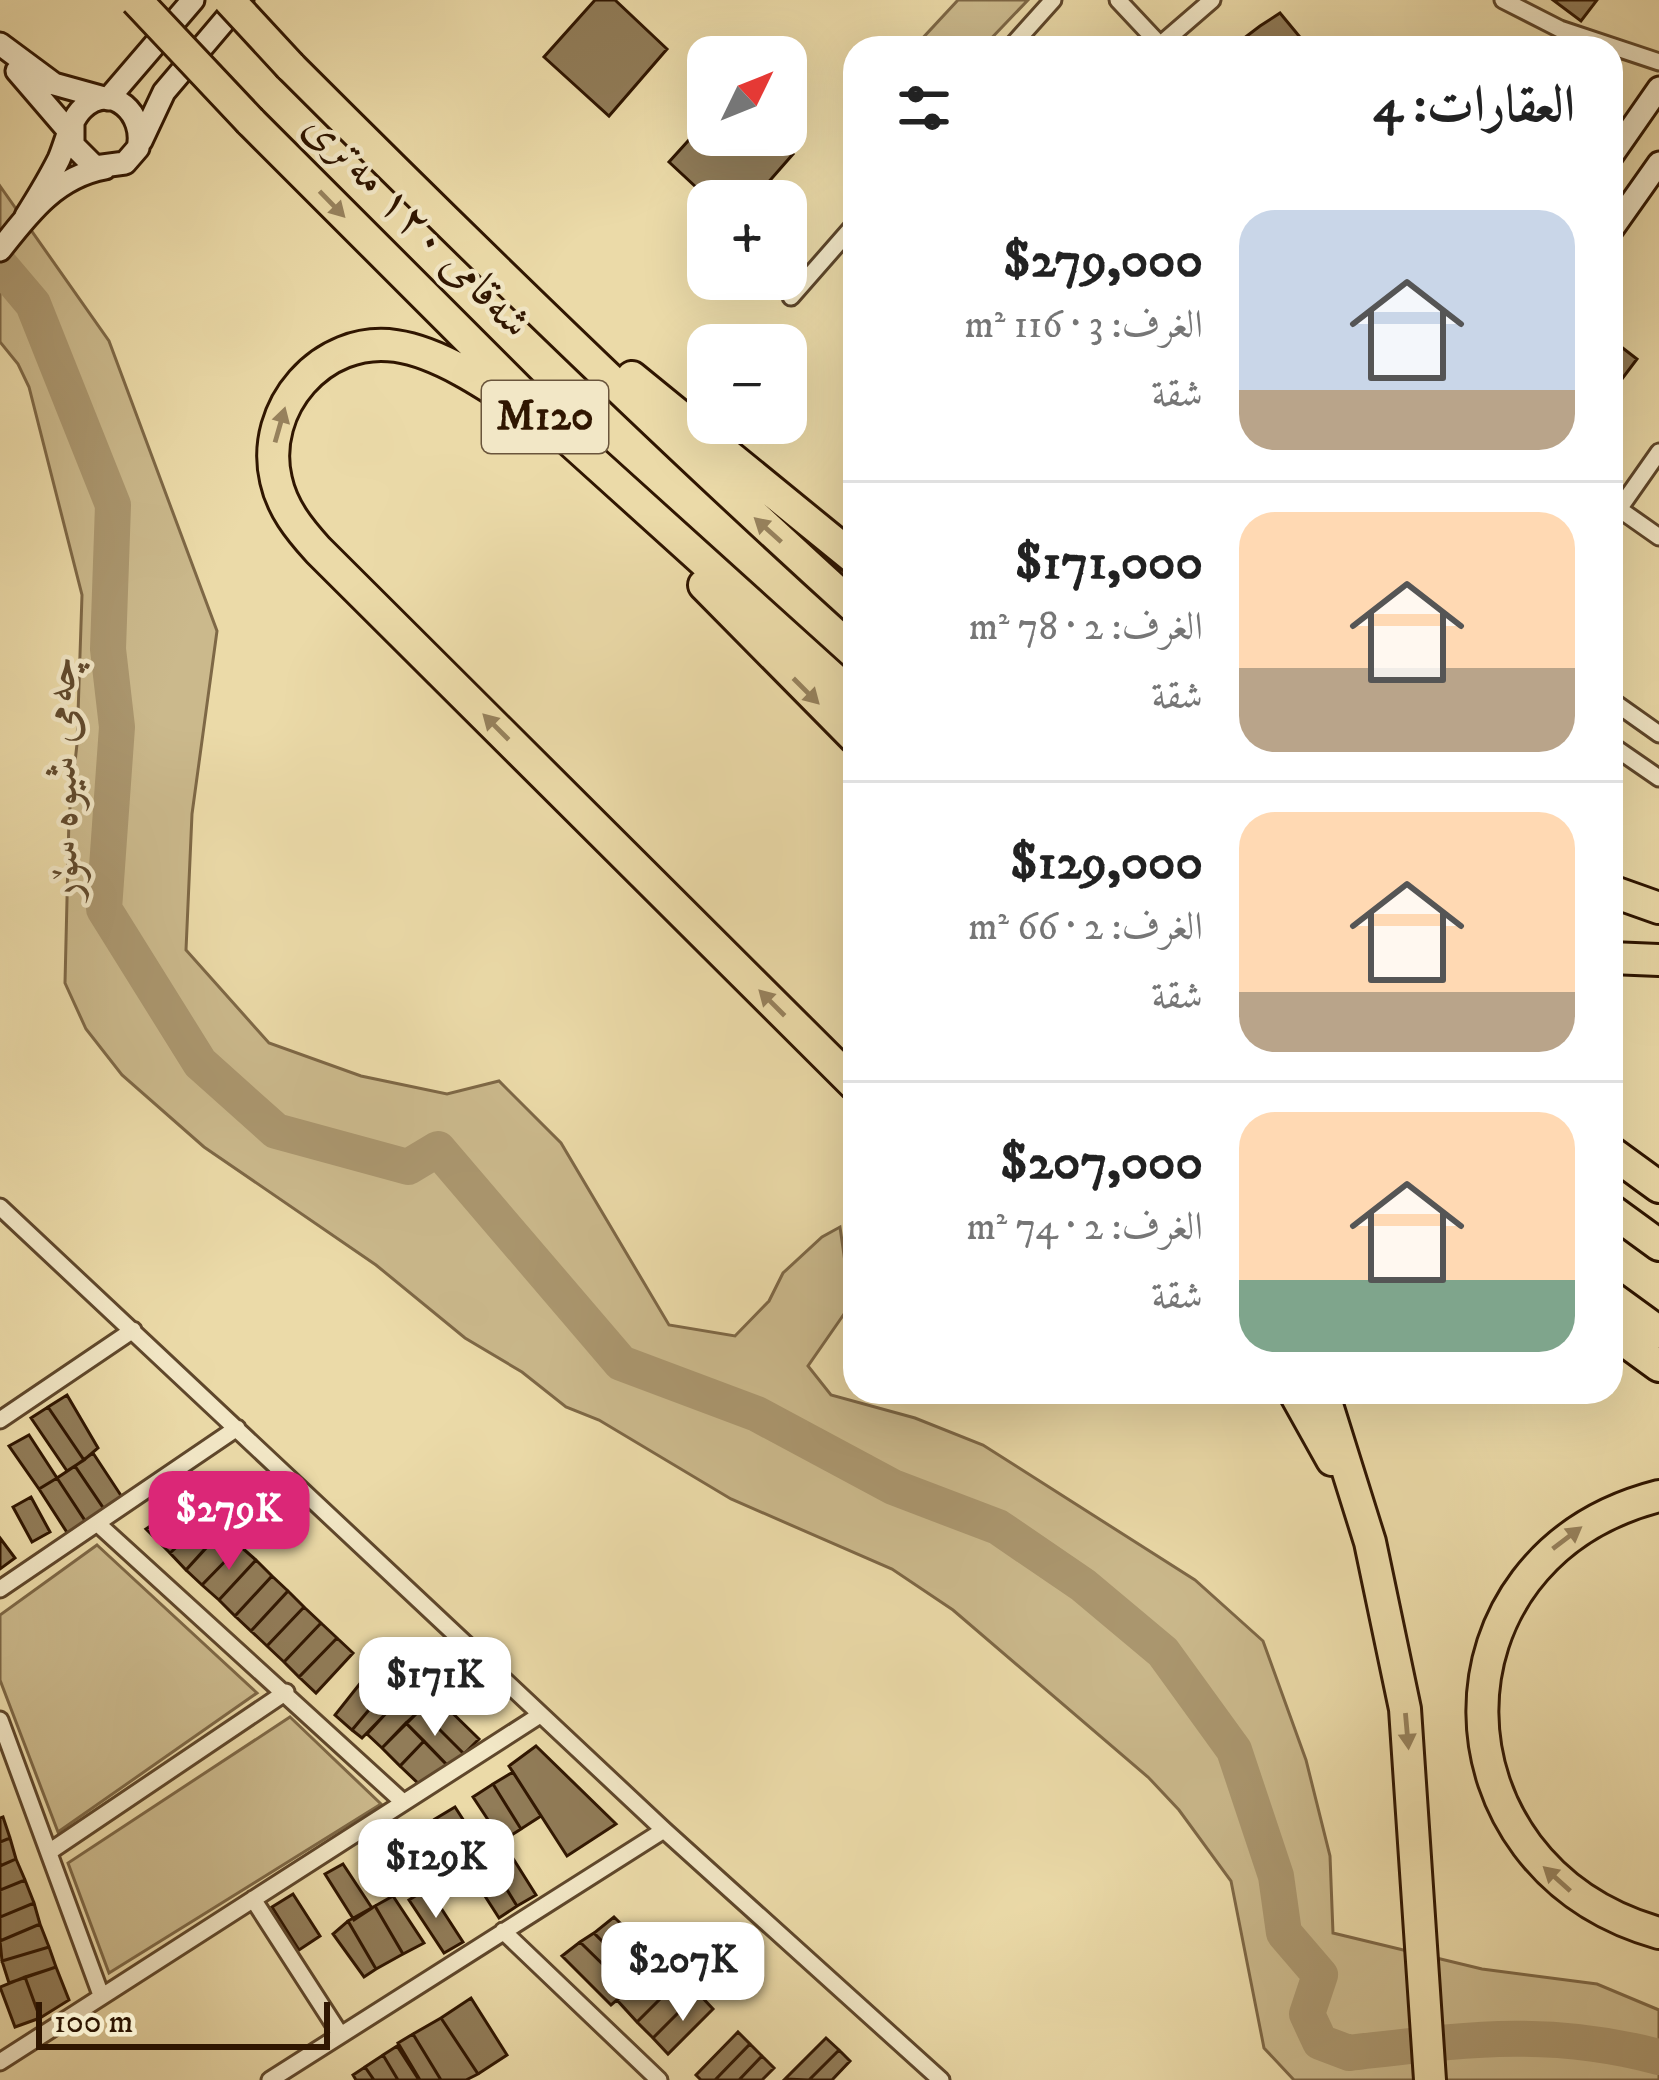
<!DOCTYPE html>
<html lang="ar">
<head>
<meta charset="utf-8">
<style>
	:root { --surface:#fff; --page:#f6f6f6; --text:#222; --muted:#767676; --line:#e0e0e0; --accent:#db2777 }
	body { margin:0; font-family:"IM FELL DW Pica",Amiri,serif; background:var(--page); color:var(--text); direction:rtl; height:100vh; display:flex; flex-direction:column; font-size:45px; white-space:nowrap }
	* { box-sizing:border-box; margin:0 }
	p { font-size:39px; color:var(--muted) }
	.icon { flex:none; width:66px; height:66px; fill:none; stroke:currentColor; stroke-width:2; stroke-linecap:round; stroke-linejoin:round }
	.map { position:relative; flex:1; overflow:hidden; direction:ltr }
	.side { position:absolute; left:843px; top:36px; width:780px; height:1368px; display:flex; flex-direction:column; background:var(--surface); border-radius:36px; box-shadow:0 12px 48px #0002; direction:rtl }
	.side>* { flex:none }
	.needle { width:78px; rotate:47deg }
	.fabs { position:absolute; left:687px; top:36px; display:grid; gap:24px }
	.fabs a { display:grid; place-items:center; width:120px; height:120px; border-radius:24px; background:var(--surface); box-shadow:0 12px 48px #0002; font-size:60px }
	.scale { position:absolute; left:36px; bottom:30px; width:294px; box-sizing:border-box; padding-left:12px; border:6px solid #301601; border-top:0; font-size:33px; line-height:42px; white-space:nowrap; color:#301601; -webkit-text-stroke:9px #f2e7c6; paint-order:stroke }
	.price { position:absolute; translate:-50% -102px; padding:0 27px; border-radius:24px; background:#fff; color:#222; font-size:39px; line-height:78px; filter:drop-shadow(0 3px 6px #0008) }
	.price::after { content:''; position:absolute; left:50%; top:72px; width:36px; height:27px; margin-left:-18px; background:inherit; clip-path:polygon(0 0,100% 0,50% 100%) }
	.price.current { background:var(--accent); color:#fff }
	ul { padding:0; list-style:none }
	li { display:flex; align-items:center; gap:36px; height:300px; padding:0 48px }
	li+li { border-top:3px solid var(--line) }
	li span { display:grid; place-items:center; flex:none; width:336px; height:240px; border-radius:36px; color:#555 }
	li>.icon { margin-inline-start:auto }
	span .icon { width:144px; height:144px; fill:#fffc; stroke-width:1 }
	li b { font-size:51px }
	h2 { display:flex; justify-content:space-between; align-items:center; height:144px; padding:0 48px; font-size:51px }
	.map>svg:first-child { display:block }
</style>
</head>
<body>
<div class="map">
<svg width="1659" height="2080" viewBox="0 0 1659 2080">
	<rect width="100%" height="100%" fill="#ebdaa8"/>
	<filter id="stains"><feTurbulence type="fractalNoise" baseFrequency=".00167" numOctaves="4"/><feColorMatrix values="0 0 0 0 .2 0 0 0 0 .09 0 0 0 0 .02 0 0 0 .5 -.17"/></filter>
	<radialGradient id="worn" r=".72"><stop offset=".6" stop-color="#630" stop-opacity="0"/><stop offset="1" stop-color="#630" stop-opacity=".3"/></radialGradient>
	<path fill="#cbb98c" stroke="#7e6846" stroke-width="3" d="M958 0H1028L982 48H928L920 41Z
		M0 186 109 341 217 631 192 814 186 950 269 1043 361 1076 447 1094 499 1081 561 1143 669 1325 735 1336 769 1301 783 1273 822 1237 840 1227 851 1304 808 1366 831 1395 915 1418 983 1445 1195 1580 1263 1641 1306 1760 1330 1856 1333 1933 1482 1969 1597 1984 1659 2010V2080H1294L1264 2048 1231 1881 1179 1810 1148 1777 953 1610 892 1569 731 1499 599 1420 566 1407 522 1372 465 1338 376 1265 204 1147 122 1075 86 1029 65 983 69 817 77 744 82 595 29 387 18 364 0 342Z
		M97 1545 257 1693 58 1832 0 1680V1615Z
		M290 1717 381 1804 109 1973 68 1863Z"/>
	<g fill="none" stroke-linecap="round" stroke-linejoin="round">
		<path stroke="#ab976f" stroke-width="36" d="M0 265 33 304 113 505 108 649 117 727 104 909 200 1063 276 1131 408 1167 438 1149 621 1363 757 1414 893 1487 998 1527 1083 1585 1163 1652 1234 1750 1276 1876 1284 1933 1320 1975 1307 2014 1320 2042 1349 2053C1463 2040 1546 2027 1659 2057"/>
	</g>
	<path fill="#917c58" stroke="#301601" stroke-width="3" d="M595 0H615L667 49 609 116 544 57Z
		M1553 0H1597L1581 21Z
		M1280 13 1309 48H1231L1260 26Z
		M708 119V135H772L793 154 752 201H711L669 162Z
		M1611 339 1637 359 1619 383 1611 377Z
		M67 1395 98 1448 84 1460 48 1407Z
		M48 1407 84 1460 67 1471 31 1418Z
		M29 1435 57 1478 39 1489 9 1446Z
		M93 1453 122 1497 104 1509 75 1466Z
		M75 1466 104 1509 86 1522 57 1478Z
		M57 1478 86 1522 68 1534 39 1489Z
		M31 1497 50 1532 32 1542 13 1507Z
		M184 1503 203 1523 170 1553 146 1529Z
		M203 1523 217 1536 186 1570 170 1553Z
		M223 1529 240 1546 202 1585 186 1570Z
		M0 1538 15 1558 0 1569Z
		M240 1546 256 1560 219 1600 202 1585Z
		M256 1560 272 1576 235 1616 219 1600Z
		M272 1576 288 1591 251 1631 235 1616Z
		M288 1591 304 1607 267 1646 251 1631Z
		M304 1607 321 1623 284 1662 267 1646Z
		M321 1623 337 1638 299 1677 284 1662Z
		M337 1638 353 1653 316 1693 299 1677Z
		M366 1676 384 1692 352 1730 335 1715Z
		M384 1692 396 1703 362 1738 352 1730Z
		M434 1695 479 1739 464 1754 420 1710Z
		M401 1697 417 1713 382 1748 367 1734Z
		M420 1710 464 1754 450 1768 406 1723Z
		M406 1723 424 1741 400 1766 382 1748Z
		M424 1741 450 1768 422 1787 400 1766Z
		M536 1746 616 1824 567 1856 509 1766Z
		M513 1772 541 1816 521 1829 493 1784Z
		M493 1784 521 1829 502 1841 473 1797Z
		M455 1807 484 1852 465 1865 435 1819Z
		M3 1817 10 1838 0 1842V1818Z
		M435 1819 465 1865 446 1876 417 1831Z
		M417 1831 446 1876 428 1888 398 1843Z
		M10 1838 16 1859 0 1866V1842Z
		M502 1841 536 1895 517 1906 484 1852Z
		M484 1852 517 1906 499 1918 465 1865Z
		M16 1859 25 1880 0 1890V1866Z
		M343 1864 372 1908 354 1920 325 1874Z
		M25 1880 34 1903 0 1917V1890Z
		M428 1888 463 1942 444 1953 409 1900Z
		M293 1894 320 1936 299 1950 272 1907Z
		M393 1896 424 1943 403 1954 375 1906Z
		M34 1903 40 1924 0 1941V1917Z
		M375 1906 403 1954 376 1969 348 1921Z
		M614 1917 660 1962 641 1980 594 1933Z
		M348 1921 376 1969 364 1977 333 1934Z
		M40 1924 49 1947 2 1961 0 1941Z
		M594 1933 641 1980 629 1990 580 1942Z
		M580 1942 629 1990 611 2005 562 1956Z
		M49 1947 56 1967 9 1983 2 1961Z
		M664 1959 682 1977 637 2022 617 2000Z
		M56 1967 69 2000 40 2018 25 1977Z
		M25 1977 40 2018 15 2027 0 1987Z
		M682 1977 698 1993 653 2038 637 2022Z
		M698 1993 713 2009 668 2054 653 2038Z
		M471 1998 507 2055 478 2074 441 2018Z
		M441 2018 478 2074 466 2080H441L413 2034Z
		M738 2032 750 2044 715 2080H701L696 2075Z
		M413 2034 441 2080H420L398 2043Z
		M826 2038 839 2050 809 2080 785 2079Z
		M750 2044 762 2056 739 2080H715Z
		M397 2046 419 2080H398L383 2055Z
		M839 2050 850 2061 832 2080H809Z
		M383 2055 398 2080H374L365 2067Z
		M762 2056 774 2068 762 2080H739Z
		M365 2067 374 2080H356L353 2075Z"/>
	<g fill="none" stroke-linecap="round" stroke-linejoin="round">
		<g stroke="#5f472b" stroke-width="21">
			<path id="street" d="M1118 0 1163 48
				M1503 0 1560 29 1659 62
				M1160 45 1212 0
				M1010 48 1053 0
				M791 297 855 224
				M1612 504 1659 537
				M1619 509 1659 452
				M1611 700 1659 734
				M1611 745 1659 778
				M0 1207 664 1830 941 2080
				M0 1420 133 1330
				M98 1524 403 1802
				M0 1589 237 1428
				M0 1720 101 1995
				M49 1852 286 1692
				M253 1899 340 2034
				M503 1931 659 2080
				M0 2062 540 1715
				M270 2080 664 1830"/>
		</g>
		<g stroke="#301601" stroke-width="27">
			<path id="secondary" d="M0 44 54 84 108 99 193 0
				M17 71 72 135
				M141 141 164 92 242 0
				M1611 157 1659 88
				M26 216C38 197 49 179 59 159 66 143 70 120 83 108 112 81 146 115 138 148L125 163 95 167 73 145V125
				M1611 231 1659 163
				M0 250C29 213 56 177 105 168"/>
		</g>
		<g stroke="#301601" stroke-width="36">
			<path id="highway" d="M290 66C475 251 662 433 855 608
				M250 121 565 436 855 698
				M632 377 855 559
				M565 436C517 407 452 354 396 346 322 335 259 408 276 480 282 508 299 529 318 550L855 1085
				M704 585 855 738
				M1611 891 1659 908
				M1611 958 1659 960
				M1611 1152 1659 1187
				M1611 1210 1659 1245
				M1611 1297 1659 1332
				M1611 1331 1659 1366
				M1294 1392 1332 1460
				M1323 1392 1370 1542 1405 1709 1430 2080
				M1659 1496C1421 1557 1426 1867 1659 1933"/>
		</g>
		<use href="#street" stroke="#f2e7c6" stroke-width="15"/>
		<use href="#secondary" stroke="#f2e7c6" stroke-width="21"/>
		<use href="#highway" stroke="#ebdaa8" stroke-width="30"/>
		<g stroke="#301601" stroke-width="36" stroke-linecap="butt">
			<path id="highway-bridge" d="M136 0 250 121
				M229 0 290 66"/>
		</g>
		<use href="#highway-bridge" stroke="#ebdaa8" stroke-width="30"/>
	</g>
	<defs><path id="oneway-solid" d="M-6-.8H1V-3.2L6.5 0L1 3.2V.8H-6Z" transform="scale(3)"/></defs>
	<g fill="#97825d">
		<use href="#oneway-solid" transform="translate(332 204) rotate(46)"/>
		<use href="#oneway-solid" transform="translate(280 425) rotate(-74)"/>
		<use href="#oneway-solid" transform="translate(768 530) rotate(-138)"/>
		<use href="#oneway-solid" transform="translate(806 691) rotate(45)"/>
		<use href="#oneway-solid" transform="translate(496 727) rotate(-135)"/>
		<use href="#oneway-solid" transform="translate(772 1003) rotate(-135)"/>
		<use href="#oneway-solid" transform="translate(1567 1538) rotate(-37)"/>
		<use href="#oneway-solid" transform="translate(1407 1731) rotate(85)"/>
		<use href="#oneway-solid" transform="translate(1557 1879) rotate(-138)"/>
	</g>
	<g text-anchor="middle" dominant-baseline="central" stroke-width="9" stroke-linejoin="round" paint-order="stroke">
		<rect fill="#f2e7c6" stroke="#6a553c" stroke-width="3" x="482" y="381" width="126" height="72" rx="9"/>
		<g font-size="42" font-weight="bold" fill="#301601">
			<text x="545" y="417">M120</text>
		</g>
		<g font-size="45" fill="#301601" stroke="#f2e7c6">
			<text transform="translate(417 225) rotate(45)">شەقامی ١٢٠ مەتری</text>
		</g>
		<g font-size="48" font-style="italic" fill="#614a2d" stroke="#f2e7c6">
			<text transform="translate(62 778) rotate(-91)">چەمی شیوە سۆر</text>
		</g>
	</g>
	<rect width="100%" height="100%" filter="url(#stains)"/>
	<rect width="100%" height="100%" fill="url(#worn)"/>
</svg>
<div class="fabs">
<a><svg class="needle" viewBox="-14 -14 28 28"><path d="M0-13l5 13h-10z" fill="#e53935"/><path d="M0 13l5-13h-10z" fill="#767676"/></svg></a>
<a>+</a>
<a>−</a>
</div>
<div class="scale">100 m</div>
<b class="price current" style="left:229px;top:1573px">$279K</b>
<b class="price" style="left:435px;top:1739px">$171K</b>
<b class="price" style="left:436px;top:1921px">$129K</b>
<b class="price" style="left:683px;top:2024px">$207K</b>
<section class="side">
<h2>العقارات: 4<svg class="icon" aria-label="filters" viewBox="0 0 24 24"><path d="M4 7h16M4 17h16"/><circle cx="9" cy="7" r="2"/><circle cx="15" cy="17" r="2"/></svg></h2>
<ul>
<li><span style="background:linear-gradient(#c9d6e8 75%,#b9a48a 0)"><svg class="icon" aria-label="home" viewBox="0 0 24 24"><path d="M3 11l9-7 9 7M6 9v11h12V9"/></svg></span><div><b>$279,000</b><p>الغرف: 3 · 116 m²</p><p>شقة</p></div></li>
<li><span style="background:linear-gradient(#ffd9b3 65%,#b9a48a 0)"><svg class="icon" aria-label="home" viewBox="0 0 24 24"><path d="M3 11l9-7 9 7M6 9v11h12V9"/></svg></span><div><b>$171,000</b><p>الغرف: 2 · 78 m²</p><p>شقة</p></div></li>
<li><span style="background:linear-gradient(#ffd9b3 75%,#b9a48a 0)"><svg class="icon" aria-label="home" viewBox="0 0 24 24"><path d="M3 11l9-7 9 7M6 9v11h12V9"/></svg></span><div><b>$129,000</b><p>الغرف: 2 · 66 m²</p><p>شقة</p></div></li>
<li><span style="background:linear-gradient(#ffd9b3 70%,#7fa58c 0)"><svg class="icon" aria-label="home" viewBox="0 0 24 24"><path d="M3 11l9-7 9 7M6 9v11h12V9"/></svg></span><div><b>$207,000</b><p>الغرف: 2 · 74 m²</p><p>شقة</p></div></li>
</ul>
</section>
</div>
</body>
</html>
